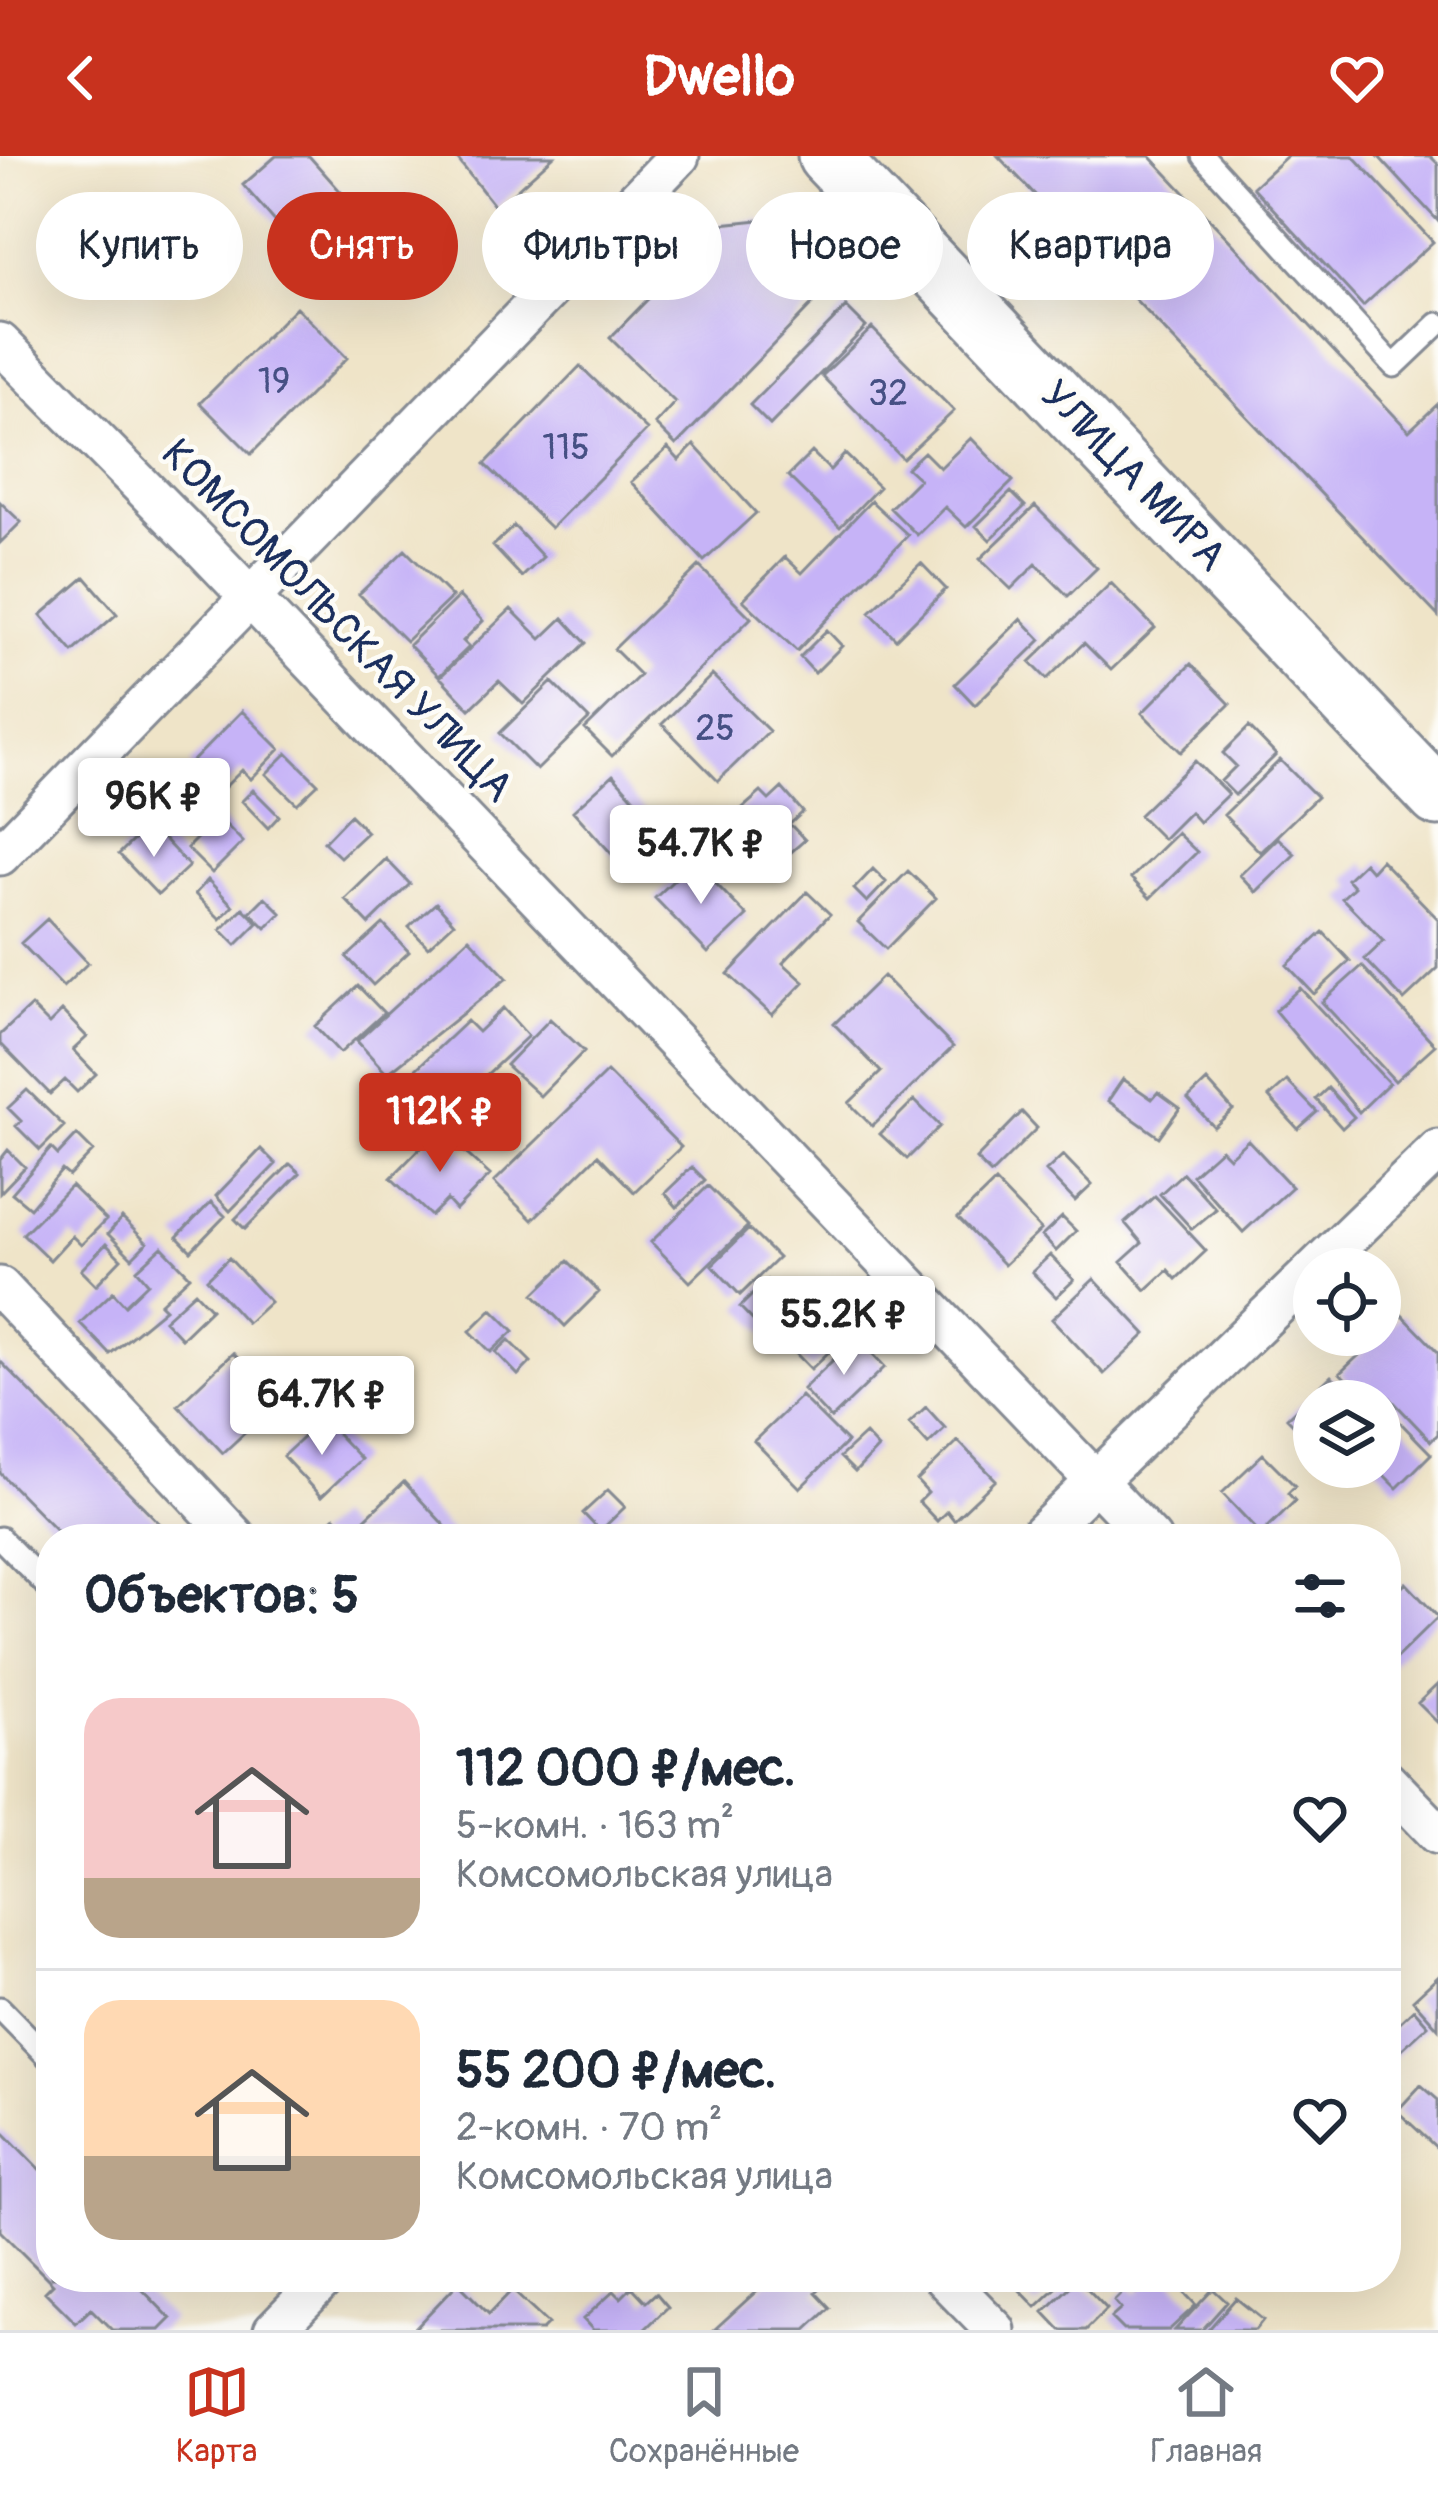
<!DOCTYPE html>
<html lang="ru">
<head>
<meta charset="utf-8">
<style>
	:root { --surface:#fff; --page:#f6f6f7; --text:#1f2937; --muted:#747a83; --line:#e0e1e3; --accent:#c8321e }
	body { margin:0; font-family:Pangolin,sans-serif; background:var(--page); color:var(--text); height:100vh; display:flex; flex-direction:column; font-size:45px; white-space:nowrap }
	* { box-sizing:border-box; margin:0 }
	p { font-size:39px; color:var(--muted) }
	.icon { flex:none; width:66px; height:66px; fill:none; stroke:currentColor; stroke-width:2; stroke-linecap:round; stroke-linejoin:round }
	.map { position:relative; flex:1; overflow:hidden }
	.drawer { position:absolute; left:36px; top:1368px; width:1365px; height:768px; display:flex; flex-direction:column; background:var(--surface); border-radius:48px; box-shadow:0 12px 48px #0002 }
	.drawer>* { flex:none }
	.guide { position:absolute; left:36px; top:36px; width:1368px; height:108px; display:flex; gap:24px }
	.controls { position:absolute; left:1293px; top:1092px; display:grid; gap:24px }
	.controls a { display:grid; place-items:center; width:108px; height:108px; border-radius:50%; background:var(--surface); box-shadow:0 12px 48px #0002; font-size:60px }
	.price { position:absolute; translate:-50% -102px; padding:0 27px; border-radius:12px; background:#fff; color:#222; font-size:39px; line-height:78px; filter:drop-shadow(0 3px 6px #0008) }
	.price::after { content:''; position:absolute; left:50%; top:72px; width:36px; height:27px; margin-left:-18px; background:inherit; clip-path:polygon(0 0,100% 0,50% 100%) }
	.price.selected { background:var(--accent); color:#fff }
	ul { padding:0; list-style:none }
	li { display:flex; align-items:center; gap:36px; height:300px; padding:0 48px }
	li+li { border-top:3px solid var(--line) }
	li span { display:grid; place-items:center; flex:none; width:336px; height:240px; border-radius:36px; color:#555 }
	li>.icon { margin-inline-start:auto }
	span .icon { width:144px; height:144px; fill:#fffc; stroke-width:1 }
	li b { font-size:51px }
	h2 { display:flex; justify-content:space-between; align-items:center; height:144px; padding:0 48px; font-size:51px }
	.tag { padding:0 42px; border-radius:54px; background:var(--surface); box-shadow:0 12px 48px #0002; font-size:42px; line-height:108px }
	.tag.selected { background:var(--accent); color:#fff }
	header { display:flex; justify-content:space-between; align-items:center; height:156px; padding:0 48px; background:var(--accent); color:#fff; font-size:54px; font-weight:800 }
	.menu { display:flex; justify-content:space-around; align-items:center; height:168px; border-top:3px solid var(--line); background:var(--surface); font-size:33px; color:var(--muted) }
	.menu a { display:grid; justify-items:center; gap:6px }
	.menu .selected { color:var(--accent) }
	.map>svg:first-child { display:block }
</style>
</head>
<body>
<header><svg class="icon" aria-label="back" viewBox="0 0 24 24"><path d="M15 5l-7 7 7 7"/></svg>Dwello<svg class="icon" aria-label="heart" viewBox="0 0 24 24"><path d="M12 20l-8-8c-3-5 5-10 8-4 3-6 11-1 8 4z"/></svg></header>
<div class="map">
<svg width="1438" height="2174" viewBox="0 0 1438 2174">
	<rect width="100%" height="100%" fill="#fdfcf7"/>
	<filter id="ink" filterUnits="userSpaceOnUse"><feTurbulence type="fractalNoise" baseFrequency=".00833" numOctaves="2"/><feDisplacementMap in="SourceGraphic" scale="24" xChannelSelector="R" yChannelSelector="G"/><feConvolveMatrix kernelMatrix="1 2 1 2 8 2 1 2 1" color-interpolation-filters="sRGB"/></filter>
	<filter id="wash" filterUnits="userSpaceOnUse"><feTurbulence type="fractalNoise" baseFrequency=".004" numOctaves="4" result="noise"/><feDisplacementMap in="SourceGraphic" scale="48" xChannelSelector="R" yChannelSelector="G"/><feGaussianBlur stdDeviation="2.7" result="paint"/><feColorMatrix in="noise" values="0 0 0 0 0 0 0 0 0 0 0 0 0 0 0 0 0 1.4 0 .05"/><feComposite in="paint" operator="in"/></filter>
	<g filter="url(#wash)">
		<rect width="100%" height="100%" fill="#efe4c8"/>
		<g id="blocks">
			<path fill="#c6b3f7" d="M276 0H309L373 72 321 118 243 29Z
				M455 0H554L496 52Z
				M998 0H1150L1409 275 1438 248V460Z
				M1287 0H1353L1433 86 1363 150 1253 31Z
				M1378 0H1430L1438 8V65Z
				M759 64 829 131 676 289 655 268 675 246 610 182 721 68Z
				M296 151 347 202 251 298 200 247Z
				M846 151 866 171 770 269 750 249Z
				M872 172 954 255 903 303 822 220Z
				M580 210 647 274 551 372 485 308Z
				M971 282 1013 325 966 371 945 351 917 379 890 352 919 323 907 312 924 296 940 312Z
				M694 289 756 357 704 405 631 326 668 292 679 304Z
				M812 296 830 314 845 298 879 331 840 371 788 320Z
				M1011 336 1025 350 990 384 976 370Z
				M871 345 908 379 797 495 743 444 785 401 802 417Z
				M0 346 21 366 0 387Z
				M1035 350 1097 412 1068 440 1036 408 1011 433 980 403Z
				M514 370 543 401 522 421 493 390Z
				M405 394 452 441 406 485 359 438Z
				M921 407 946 433 896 483 870 456Z
				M699 410 751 462 612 600 585 573 640 519 614 493Z
				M85 421 117 458 73 496 41 459Z
				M1111 427 1155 472 1111 514 1084 487 1047 523 1030 506Z
				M459 440 483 465 463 485 469 491 439 520 409 489Z
				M511 453 541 483 563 462 586 487 523 548 499 525 470 553 440 521Z
				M1021 463 1041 484 975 549 955 528Z
				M827 474 842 490 815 517 800 501Z
				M1191 508 1230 548 1181 596 1142 557Z
				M712 519 769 575 718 625 662 568Z
				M552 526 589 563 537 614 500 577Z
				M242 555 280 593 251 623 242 614 218 638 189 609Z
				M1249 571 1276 599 1235 639 1221 625 1236 610 1223 597Z
				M287 597 318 628 297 648 266 618Z
				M1280 604 1317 641 1260 696 1224 659Z
				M1195 605 1228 638 1199 666 1190 656 1163 683 1139 659Z
				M613 619 669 681 629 717 573 655Z
				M782 632 803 656 790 668 805 684 781 705 754 674 746 681 730 663 761 636 769 644Z
				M253 634 279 660 268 672 242 645Z
				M350 659 367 676 340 701 324 686Z
				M218 661 243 686 212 717 187 692Z
				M150 668 189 710 158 739 119 698Z
				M1177 677 1197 696 1150 742 1131 722Z
				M1278 682 1295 698 1256 736 1240 719Z
				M386 703 410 728 369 768 345 743Z
				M1381 704 1438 763V812L1404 844 1365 803 1384 785 1342 742 1354 731 1347 723 1364 707 1371 715Z
				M694 705 747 760 708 797 655 742Z
				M873 713 886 726 867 746 854 733Z
				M908 715 936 742 886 793 858 766Z
				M208 724 233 750 220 763 195 738Z
				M807 736 830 758 783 807 804 826 772 859 728 818Z
				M265 741 281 757 266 772 250 756Z
				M436 747 454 767 428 791 409 771Z
				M243 752 258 767 236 789 221 774Z
				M47 763 88 807 63 831 21 787Z
				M383 768 409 796 373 829 347 801Z
				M1323 776 1350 805 1314 838 1287 809Z
				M469 782 507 822 387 918 357 885Z
				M1362 810 1435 889 1395 925 1322 846Z
				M883 820 953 891 872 970 849 947 881 916 834 868Z
				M358 830 384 857 340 897 315 870Z
				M1300 832 1389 927 1359 956 1275 855Z
				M31 850 49 868 62 855 87 881 73 894 96 918 77 936 65 924 50 938 0 887V879Z
				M503 852 528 880 435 967 399 929 467 865 478 876Z
				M550 863 584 895 540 940 506 909Z
				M607 916 681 991 634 1036 598 999 532 1064 494 1026Z
				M1123 923 1152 943 1158 936 1180 952 1159 981 1108 945Z
				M1207 925 1233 954 1214 971 1188 943Z
				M1287 925 1317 956 1298 973 1269 941Z
				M1328 932 1354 961 1342 972 1316 943Z
				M27 934 64 970 40 994 16 970 21 965 8 952Z
				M914 944 940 970 907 1003 880 978Z
				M1022 956 1037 972 991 1018 976 1003Z
				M439 973 490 1019 456 1054 447 1044 431 1060 391 1022Z
				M77 979 93 995 69 1020 62 1014 30 1052 12 1037 51 992 58 999Z
				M1248 984 1292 1031 1243 1076 1192 1019 1221 993 1229 1001Z
				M261 993 276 1008 230 1055 216 1040Z
				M8 994 25 1011 0 1037V1004Z
				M1063 999 1092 1029 1075 1045 1046 1015Z
				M290 1008 300 1017 245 1073 235 1063Z
				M692 1011 705 1024 677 1051 665 1037Z
				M1183 1017 1216 1053 1192 1073 1160 1038Z
				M995 1026 1041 1074 1004 1109 958 1062Z
				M71 1030 106 1064 81 1089 72 1080 50 1104 23 1078Z
				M708 1030 748 1070 690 1126 651 1086Z
				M1155 1040 1206 1095 1176 1123 1168 1114 1146 1134 1121 1106 1142 1087 1125 1067Z
				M211 1046 225 1060 191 1095 177 1081Z
				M1062 1061 1076 1075 1056 1095 1042 1080Z
				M122 1062 147 1087 132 1102 108 1078Z
				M749 1073 778 1102 740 1139 712 1109Z
				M106 1088 121 1103 96 1129 81 1114Z
				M162 1091 190 1120 160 1148 165 1153 110 1198 80 1167 113 1136 125 1149 148 1127 137 1114Z
				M1050 1099 1074 1124 1056 1141 1032 1116Z
				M229 1102 270 1146 247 1167 207 1123Z
				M568 1105 599 1136 565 1170 534 1138Z
				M1094 1123 1146 1178 1104 1218 1052 1163Z
				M767 1124 796 1155 770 1182 740 1151Z
				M195 1136 211 1153 181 1182 164 1164Z
				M820 1138 853 1173 811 1213 778 1179Z
				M492 1153 514 1175 491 1196 470 1175Z
				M1402 1159 1438 1196V1278L1431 1285 1388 1240 1380 1248 1367 1245 1340 1217Z
				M857 1181 885 1211 831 1263 803 1233Z
				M509 1184 531 1206 518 1219 496 1196Z
				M233 1197 278 1246 223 1297 178 1249Z
				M0 1205 175 1383H65L0 1317Z
				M1331 1220 1355 1245H1314V1289L1287 1262Z
				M801 1240 847 1286 800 1332 754 1285Z
				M926 1251 945 1272 928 1288 909 1267Z
				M1395 1261 1431 1298 1397 1332 1376 1311 1380 1275Z
				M323 1263 361 1303 321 1341 283 1300Z
				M865 1278 878 1292 855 1316 840 1301Z
				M958 1285 996 1324 954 1364 947 1355 937 1365 919 1346 928 1337 917 1325Z
				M1263 1298 1295 1330 1288 1337 1295 1345 1261 1378 1222 1337Z
				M404 1326 457 1383 348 1379Z
				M608 1334 625 1351 600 1375 583 1357Z
				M335 1361 350 1376 343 1383H312Z
				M1406 1427 1438 1461 1389 1509 1386 1447Z
				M1438 1528V1567L1418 1547Z
				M1438 1821V1872L1413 1844Z
				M1414 1853 1428 1869 1389 1905 1386 1879Z
				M1421 1929 1438 1944V1993L1397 1955Z
				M0 1973 51 2025V2121H130L171 2163 160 2174H112L91 2153 76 2167 45 2136 53 2128 0 2075Z
				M772 2121H833L816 2137 830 2152 806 2174H714Z
				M1019 2121H1068L1036 2151 1013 2127Z
				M1154 2121H1169L1196 2149 1169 2174H1123L1111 2162 1121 2153 1114 2145 1129 2130 1137 2137Z
				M1078 2123 1107 2153 1086 2174H1061L1044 2156Z
				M458 2127 489 2158 512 2134 548 2168 542 2174H413Z
				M632 2131 646 2146 656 2137 668 2151 644 2174H593L583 2163 614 2135 621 2142Z
				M1213 2133 1227 2146 1202 2174H1175Z
				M1236 2142 1263 2164 1255 2174H1208Z"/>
		</g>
	</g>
	<g filter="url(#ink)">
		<use href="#blocks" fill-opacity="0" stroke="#858a93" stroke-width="3"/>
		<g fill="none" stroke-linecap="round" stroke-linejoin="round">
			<g stroke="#858a93" stroke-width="27">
				<path id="lane" d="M1203 0 1394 210 1438 168
					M0 1382 51 1434
					M0 1852 51 1904"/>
			</g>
			<g stroke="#858a93" stroke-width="45">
				<path id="street" d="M0 187 203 392 1151 1383
					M0 699 679 0
					M0 1131 237 1383
					M1036 1383 1438 994
					M1386 1624 1438 1678
					M943 2121 995 2174
					M274 2174 326 2121"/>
			</g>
			<g stroke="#858a93" stroke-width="63">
				<path id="secondary" d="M827 0 1438 641"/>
			</g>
			<use href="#lane" stroke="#fff" stroke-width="21"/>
			<use href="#street" stroke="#fff" stroke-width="39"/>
			<use href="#secondary" stroke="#fff" stroke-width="57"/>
		</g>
	</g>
	<g text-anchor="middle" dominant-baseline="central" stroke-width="9" stroke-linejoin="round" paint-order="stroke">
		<g font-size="36" fill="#465084">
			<text x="274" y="225">19</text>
			<text x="888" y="237">32</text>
			<text x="566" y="291">115</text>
			<text x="715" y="572">25</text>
		</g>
		<g font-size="42" fill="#1b2f5e" stroke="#fdfcf7">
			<text transform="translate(1133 320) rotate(46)">УЛИЦА МИРА</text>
			<text transform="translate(337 465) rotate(46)">КОМСОМОЛЬСКАЯ УЛИЦА</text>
		</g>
	</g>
</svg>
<div class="controls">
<a><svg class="icon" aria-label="locate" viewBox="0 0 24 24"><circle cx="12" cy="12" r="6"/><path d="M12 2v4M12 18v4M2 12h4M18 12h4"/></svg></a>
<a><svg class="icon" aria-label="layers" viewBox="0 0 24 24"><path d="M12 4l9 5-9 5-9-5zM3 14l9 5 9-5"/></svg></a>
</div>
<b class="price" style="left:154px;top:704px">96K ₽</b>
<b class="price" style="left:701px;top:751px">54.7K ₽</b>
<b class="price selected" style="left:440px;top:1019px">112K ₽</b>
<b class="price" style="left:844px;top:1222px">55.2K ₽</b>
<b class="price" style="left:322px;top:1302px">64.7K ₽</b>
<div class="guide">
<a class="tag">Купить</a>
<a class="tag selected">Снять</a>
<a class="tag">Фильтры</a>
<a class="tag">Новое</a>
<a class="tag">Квартира</a>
</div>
<section class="drawer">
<h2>Объектов: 5<svg class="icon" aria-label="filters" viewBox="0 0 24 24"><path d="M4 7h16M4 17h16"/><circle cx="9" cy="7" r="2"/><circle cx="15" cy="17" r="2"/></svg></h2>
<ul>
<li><span style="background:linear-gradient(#f6c9c9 75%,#b9a48a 0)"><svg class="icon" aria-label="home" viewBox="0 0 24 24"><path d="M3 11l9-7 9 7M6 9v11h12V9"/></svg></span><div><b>112 000 ₽/мес.</b><p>5-комн. · 163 m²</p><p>Комсомольская улица</p></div><svg class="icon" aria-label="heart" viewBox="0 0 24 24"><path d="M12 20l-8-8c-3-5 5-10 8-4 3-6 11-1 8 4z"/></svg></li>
<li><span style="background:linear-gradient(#ffd9b3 65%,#b9a48a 0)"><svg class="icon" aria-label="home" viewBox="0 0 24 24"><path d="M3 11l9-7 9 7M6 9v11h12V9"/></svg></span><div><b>55 200 ₽/мес.</b><p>2-комн. · 70 m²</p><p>Комсомольская улица</p></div><svg class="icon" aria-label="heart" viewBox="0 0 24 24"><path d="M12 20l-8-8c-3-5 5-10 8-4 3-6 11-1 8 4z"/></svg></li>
</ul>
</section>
</div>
<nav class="menu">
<a class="selected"><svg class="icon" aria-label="map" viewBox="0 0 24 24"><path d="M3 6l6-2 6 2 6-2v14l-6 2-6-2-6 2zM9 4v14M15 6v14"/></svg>Карта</a>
<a><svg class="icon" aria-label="saved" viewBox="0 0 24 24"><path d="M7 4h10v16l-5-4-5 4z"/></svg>Сохранённые</a>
<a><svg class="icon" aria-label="home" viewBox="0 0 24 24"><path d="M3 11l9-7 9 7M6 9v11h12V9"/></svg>Главная</a>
</nav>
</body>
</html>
